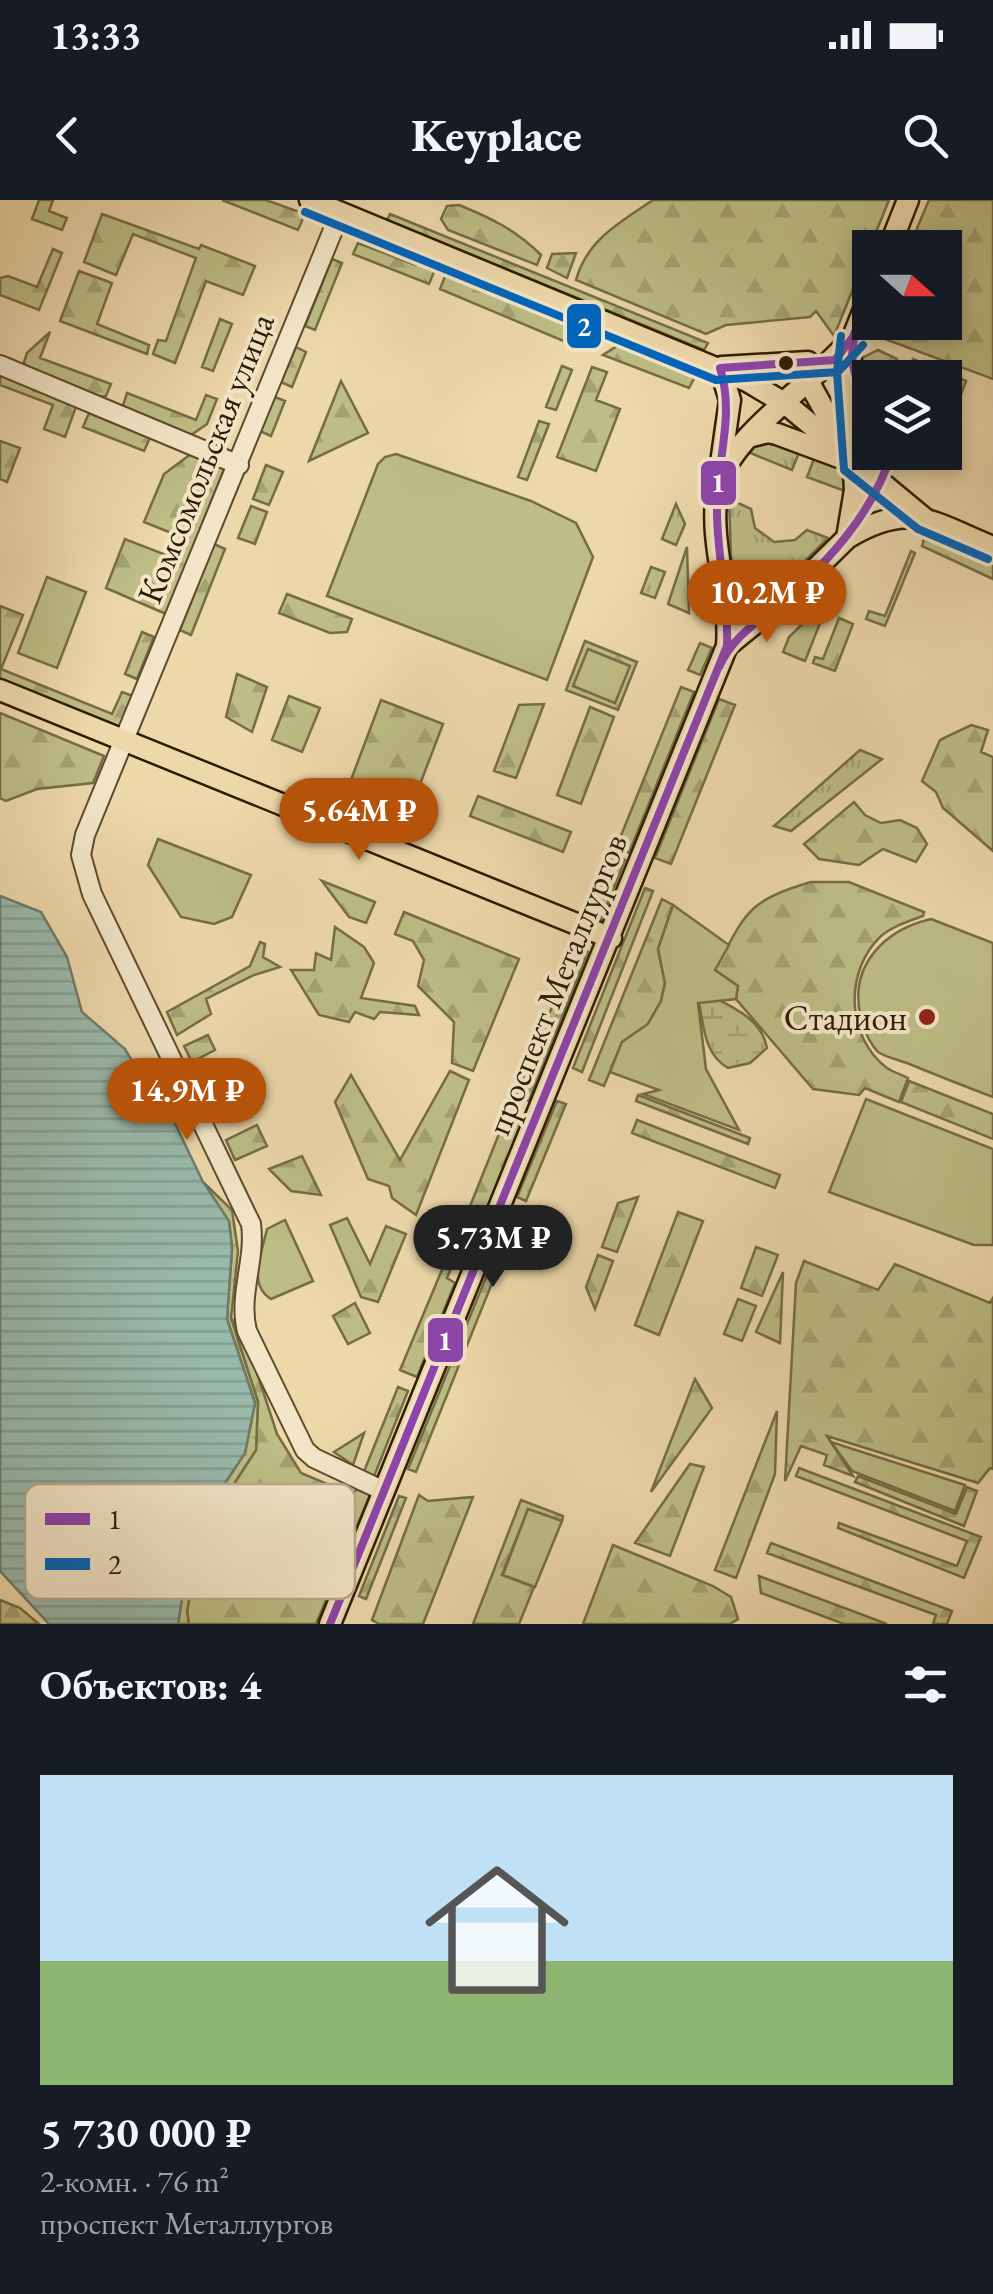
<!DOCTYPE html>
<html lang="ru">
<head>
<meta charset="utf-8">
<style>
	:root { --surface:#171b24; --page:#20242c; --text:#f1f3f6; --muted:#9ea1a6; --line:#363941; --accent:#b45309 }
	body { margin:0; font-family:"EB Garamond",serif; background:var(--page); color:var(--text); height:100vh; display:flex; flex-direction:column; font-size:38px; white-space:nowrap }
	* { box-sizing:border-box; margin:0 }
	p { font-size:32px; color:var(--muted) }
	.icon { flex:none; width:55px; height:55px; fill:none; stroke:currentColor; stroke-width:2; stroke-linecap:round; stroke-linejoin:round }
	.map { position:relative; height:1424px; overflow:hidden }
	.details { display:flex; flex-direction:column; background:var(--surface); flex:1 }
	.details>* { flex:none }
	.needle { width:65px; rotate:111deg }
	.fabs { position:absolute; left:852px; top:30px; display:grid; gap:20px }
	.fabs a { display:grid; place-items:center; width:110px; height:110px; border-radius:0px; background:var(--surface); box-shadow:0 5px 15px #0003; font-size:50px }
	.price { position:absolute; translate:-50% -85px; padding:0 22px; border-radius:35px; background:var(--accent); color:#fff; font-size:32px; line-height:65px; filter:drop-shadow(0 2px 5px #0008) }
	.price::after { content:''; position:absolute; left:50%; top:60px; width:30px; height:22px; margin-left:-15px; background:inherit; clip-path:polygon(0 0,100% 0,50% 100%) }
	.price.current { background:#222; color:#fff }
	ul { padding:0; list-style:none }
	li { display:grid; align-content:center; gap:20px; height:530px; padding:0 40px }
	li+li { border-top:2px solid var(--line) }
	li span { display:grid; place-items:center; height:310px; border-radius:0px; color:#555 }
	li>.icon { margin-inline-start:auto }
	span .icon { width:180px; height:180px; fill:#fffc; stroke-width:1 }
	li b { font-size:42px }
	h2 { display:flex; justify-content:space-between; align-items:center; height:120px; padding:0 40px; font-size:42px }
	.status { display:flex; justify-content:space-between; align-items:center; height:70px; padding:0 50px; background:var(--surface); direction:ltr }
	.status svg { height:28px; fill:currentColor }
	header { display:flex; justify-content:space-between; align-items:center; height:130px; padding:0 40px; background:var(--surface); font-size:45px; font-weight:800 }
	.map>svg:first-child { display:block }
</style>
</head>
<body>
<div class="status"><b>13:33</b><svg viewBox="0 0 49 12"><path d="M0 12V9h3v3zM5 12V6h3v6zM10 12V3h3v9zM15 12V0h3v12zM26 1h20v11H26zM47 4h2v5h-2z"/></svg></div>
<header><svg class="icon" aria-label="back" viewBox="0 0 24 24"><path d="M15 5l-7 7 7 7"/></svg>Keyplace<svg class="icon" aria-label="search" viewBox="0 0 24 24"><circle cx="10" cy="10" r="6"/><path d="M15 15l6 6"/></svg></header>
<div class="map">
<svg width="993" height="1424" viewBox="0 0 993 1424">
	<defs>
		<pattern id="grass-tufts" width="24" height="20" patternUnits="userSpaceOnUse" patternTransform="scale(2.5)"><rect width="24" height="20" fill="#bdbd85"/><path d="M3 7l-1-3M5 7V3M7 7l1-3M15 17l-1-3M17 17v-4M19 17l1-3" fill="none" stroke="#a3a271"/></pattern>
		<pattern id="forest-firs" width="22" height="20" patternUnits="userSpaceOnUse" patternTransform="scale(2.5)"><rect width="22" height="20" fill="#bdbd85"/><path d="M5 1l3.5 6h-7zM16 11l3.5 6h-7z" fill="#a3a271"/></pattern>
		<pattern id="wetland-marsh" width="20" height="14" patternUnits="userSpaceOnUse" patternTransform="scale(2.5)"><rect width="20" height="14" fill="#bdbd85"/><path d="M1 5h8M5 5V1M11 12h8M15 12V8" fill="none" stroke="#a3a271"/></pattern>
		<pattern id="water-rules" width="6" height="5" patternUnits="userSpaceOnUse" patternTransform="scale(2.5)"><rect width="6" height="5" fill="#99b9ab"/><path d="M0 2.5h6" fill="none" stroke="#849e92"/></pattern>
	</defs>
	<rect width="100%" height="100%" fill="#edd8aa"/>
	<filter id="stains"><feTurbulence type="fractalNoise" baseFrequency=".002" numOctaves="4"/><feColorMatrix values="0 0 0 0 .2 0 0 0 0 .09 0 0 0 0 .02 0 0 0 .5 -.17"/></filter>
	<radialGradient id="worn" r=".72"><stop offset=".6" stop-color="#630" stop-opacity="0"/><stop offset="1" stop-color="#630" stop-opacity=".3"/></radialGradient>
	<path fill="url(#grass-tufts)" stroke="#766c44" stroke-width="2.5" d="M762 239 800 250 792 270 748 252Z
		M815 256 841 267 845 291 807 277Z
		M729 299 751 309 755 328 774 342 795 340 807 330 828 338 770 396 759 402 738 393 732 385Z
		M676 304 685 324 676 345 662 339Z
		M687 347 689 413 668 404Z
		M911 351 915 353 885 426 866 419 869 411 885 416Z
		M651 367 665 372 655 398 641 393Z
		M817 410 824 413 805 461 783 452 789 437Z
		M860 550 882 559 791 631 774 626Z
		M364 1233 353 1265 334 1252Z"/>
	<path fill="url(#forest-firs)" stroke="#766c44" stroke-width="2.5" d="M39 0H53L49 11 67 18 62 30 32 19Z
		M222 0H266L305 14 298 30Z
		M653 0H889L834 136 816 111 810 117 726 125 706 134 576 80C587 40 620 22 653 0Z
		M929 0H993V179L874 135 879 123 945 122V48L909 47Z
		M459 5C491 18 516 30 541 55L537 65 448 30 441 19 447 6Z
		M102 14 199 49 201 45 255 66 243 95 206 81 175 163 153 154 158 140 166 141 196 58 133 34 116 75 84 62Z
		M390 14 708 143 704 150 387 20Z
		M358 43 416 65 423 59 437 65 429 84 353 54Z
		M53 49 62 53 39 110 0 95V78L8 76 37 87Z
		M576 53 567 78 547 68 552 54Z
		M332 59 342 63 315 130 305 126Z
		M448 69 575 124 580 148 440 89Z
		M79 71 112 83 97 124 149 145 147 154 60 121Z
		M220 119 232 124 213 171 202 167Z
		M50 132 40 158 111 184 106 196 100 197 28 170 24 162 27 153Z
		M625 141 699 169 689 188 603 155Z
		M296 147 306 152 292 187 281 182Z
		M878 150 897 159 893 177C876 178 870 174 862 158Z
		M913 159 966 181 945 238V178L909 177Z
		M562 166 572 170 556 210 546 207Z
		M592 167 607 172 596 200 620 209 596 271 557 257Z
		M0 174 77 204 65 237 44 229 53 205 0 185Z
		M341 181 368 233 309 261Z
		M127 193 196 220 206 195 217 199 207 224 191 235 122 209Z
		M275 197 285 201 271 236 260 231Z
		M89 213 150 238 144 251 83 227Z
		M539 221 549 224 527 280 518 277Z
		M0 241 20 248 7 282 0 279Z
		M191 254 225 267 166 414 106 388 125 339 176 359 184 338 144 322 164 274Z
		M266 265 283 272 269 305 253 299Z
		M251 306 267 312 255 344 238 338Z
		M926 332 993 357V379L922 346Z
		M214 344 225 349 191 435 180 430Z
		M287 394 352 419 347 432 330 433 279 413Z
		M0 406 23 415 1 469 112 514 122 492 133 496 120 527 0 481Z
		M839 418 853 424 835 471 813 463 815 457 823 459Z
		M142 432 154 437 137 479 125 474Z
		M585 441 637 462 618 510 566 490Z
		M700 443 712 448 700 475 688 470Z
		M237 474 267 487 252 532 226 517Z
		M681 487 694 492 629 653 616 648Z
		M289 496 320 508 302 552 272 540Z
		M719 499 735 505 671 664 655 658Z
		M381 500 443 524 398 642 337 617Z
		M544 504 516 578 494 571 519 505Z
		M590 507 614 517 581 604 557 595Z
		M0 513 104 556 93 583 37 589 6 601 0 598Z
		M971 525 988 530 981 552 993 557V651L943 608 936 592 922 581 940 540Z
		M478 596 571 632 563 652 470 616Z
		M854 602 865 615 881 623 900 620 917 628 927 644 916 662 883 649 859 665 819 659 804 644Z
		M613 655 625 660 600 722 588 717Z
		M322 681 375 702 366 723 349 717Z
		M811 682H849L924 712 923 716C909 721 893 726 881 736 844 771 846 837 887 868 893 872 902 875 908 878L899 902 865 888 859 895 813 889 736 799 738 786 715 770C746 713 746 701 811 682Z
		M645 688 653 691 582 872 573 868Z
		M662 699 673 705 658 749 665 783 661 801 648 824 622 842 604 886 589 880Z
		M404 712 519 759 473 871 452 863 454 822 418 786 424 760 413 741 395 734Z
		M335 727 364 747 374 763 361 798 415 806 419 815 380 812 374 819 355 812 349 822 319 815 291 770H314L316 753 331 760Z
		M260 742 265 744 263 757 280 767 254 775 206 799 211 814 177 835 167 812 250 766Z
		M576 748 588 752 529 901 516 895Z
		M208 835 215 850 192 862 184 846Z
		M226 869 243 905 217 917 201 881Z
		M450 871 469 880 416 1015 392 998 389 986 368 979 335 902 351 875 400 960Z
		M909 881 993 914V939L901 902Z
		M638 895 750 938 748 944 636 901Z
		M557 901 566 904 526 1001 517 997Z
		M507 914 523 921 472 1047 456 1041Z
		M637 920 780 975 775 988 632 933Z
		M257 925 267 946 235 960 226 940Z
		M302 956 321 995 291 991 269 969Z
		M638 997 617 1052 602 1047 618 1003Z
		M678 1012 703 1021 659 1135 635 1125Z
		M347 1018 370 1064 386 1026 406 1034 378 1102 361 1097 330 1025Z
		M504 1033 511 1036 416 1272 408 1269Z
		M756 1047 778 1055 762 1096 741 1088Z
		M449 1053 456 1056 447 1078 455 1083 417 1177 400 1170Z
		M598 1055 613 1061 595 1109 586 1087Z
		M804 1061 878 1090 895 1064 990 1103 993 1098V1269L990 1268 978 1283 827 1236 853 1276 824 1265 827 1255 801 1246 785 1281 796 1083Z
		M783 1072 780 1143 756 1132Z
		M738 1099 756 1106 742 1141 724 1134Z
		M355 1103 370 1133 348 1144 333 1116Z
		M231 1118 244 1133 277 1234 301 1273 353 1295 356 1289 370 1295 316 1424H189L187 1411 202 1333 256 1250 258 1202Z
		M695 1179 712 1208 651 1292Z
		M398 1187 408 1191 373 1279 363 1274Z
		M777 1211 775 1274 736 1378 715 1370Z
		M690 1264 704 1267 670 1356 635 1343Z
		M799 1268 981 1337 964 1378 838 1328 839 1323 957 1366 967 1341 796 1276Z
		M858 1276 956 1314 967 1287 977 1291 964 1326 855 1282Z
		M419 1295 428 1301 473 1297 423 1424H379L372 1420Z
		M399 1296 406 1298 366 1399 359 1396Z
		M521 1300 563 1316 562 1321 528 1309 502 1375 534 1387 519 1424H473Z
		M771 1343 952 1411 947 1424H933L936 1415 767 1353Z
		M613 1345 713 1386 731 1397 738 1419 730 1424H583Z
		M759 1376 887 1424H844L761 1393Z
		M0 1400 20 1408 39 1424H0Z"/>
	<path fill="url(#wetland-marsh)" stroke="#766c44" stroke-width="2.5" d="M711 796C735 808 762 820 767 848L750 863 728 868C704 854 704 827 699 803Z
		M203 982 232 1010 238 1051 231 1118 258 1202 256 1250 202 1333 187 1411 189 1424H178L192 1333 245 1253 255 1203 227 1119 232 1048 229 1022Z"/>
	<path fill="#bdbd85" stroke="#766c44" stroke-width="2.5" d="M396 254 531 301 576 323 593 357 547 480 327 396 378 264 385 257Z
		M47 377 86 392 57 468 18 453Z
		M588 449 630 466 615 503 573 486Z
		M158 639 251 675 232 717 214 724 181 717 148 665Z
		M673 705 729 745 715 770 738 786 736 799 698 803 706 869 739 930 643 894 659 890 610 872 622 842 648 824 661 801 665 783 658 749Z
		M931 719 993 743V897C964 886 936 875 907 863 899 860 885 857 878 852 870 844 864 829 861 818 848 766 884 730 931 719Z
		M866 899 993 949V1045H974L829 992Z
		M285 1020 313 1081 271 1099C247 1084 262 1053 267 1029Z
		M831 1242 965 1285 955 1311 852 1271Z
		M528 1309 562 1321 535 1387 503 1375Z"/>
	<path fill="url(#water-rules)" stroke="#6e7a68" stroke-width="2.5" d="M0 696 41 712 67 757 82 812 125 849 155 899 171 915 203 982 229 1021 232 1048 227 1119 255 1203 245 1253 192 1333 178 1424H49L0 1371Z"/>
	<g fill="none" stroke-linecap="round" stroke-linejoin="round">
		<g stroke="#5e4a2d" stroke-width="22">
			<path id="minor" d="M340 13 85 635 81 655 92 694 251 1024C256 1060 238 1095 247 1131L305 1250 314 1258 384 1291
				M0 165 239 265"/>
		</g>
		<g stroke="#2e1b03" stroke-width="25">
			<path id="major" d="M310 0 747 181 786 204 925 319
				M889 48 908 0
				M798 163 846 249
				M722 167 808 162
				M720 168 730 200 721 263
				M748 237 768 232 777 234 839 257
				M847 338C910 300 931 322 993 347
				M727 446 787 397 847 338 855 290 849 171 853 137 870 94
				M0 490 611 738
				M330 1424 727 446C731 395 709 343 717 292 724 238 817 182 853 137"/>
		</g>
		<use href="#minor" stroke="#f3e6c8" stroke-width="18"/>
		<use href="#major" stroke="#edd8aa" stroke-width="20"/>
		<g stroke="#f3e6c8" stroke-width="15">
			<path id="bus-1" d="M858 125C847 155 852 177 870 203
				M719 467C733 436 758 422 783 401 830 360 873 313 892 252
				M330 1424 727 446C729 399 716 353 717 306 717 259 735 215 720 168L835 160 853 137 870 94"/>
		</g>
		<g stroke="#f3e6c8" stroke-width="15">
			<path id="bus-2" d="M305 12 716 180 838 172 863 145
				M841 136 837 172 844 270 918 329 988 359"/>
		</g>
		<use href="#bus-1" stroke="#8e44ad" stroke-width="8"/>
		<use href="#bus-2" stroke="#0065bd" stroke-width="8"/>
	</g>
	<circle fill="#2e1b03" stroke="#f3e6c8" stroke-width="4" cx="786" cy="163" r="9"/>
	<circle fill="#8f2418" stroke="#f3e6c8" stroke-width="4" cx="927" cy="817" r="10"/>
	<g text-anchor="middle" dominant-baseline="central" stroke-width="8" stroke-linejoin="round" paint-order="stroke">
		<g font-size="35" fill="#2e1b03" stroke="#f3e6c8">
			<text transform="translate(205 258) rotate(-68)">Комсомольская улица</text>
			<text transform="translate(556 784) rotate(-68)">проспект Металлургов</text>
		</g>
		<g font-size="35" fill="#2e1b03" stroke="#f3e6c8" text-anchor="end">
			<text x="907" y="817">Стадион</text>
		</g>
	</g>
	<rect x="25" y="1284" width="330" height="115" rx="15" fill="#f3e6c8" stroke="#b8a98d" stroke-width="2.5"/>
	<rect x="45" y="1313" width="45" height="12" fill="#8e44ad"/>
	<rect x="45" y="1358" width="45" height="12" fill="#0065bd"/>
	<g font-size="28" fill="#2e1b03">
		<text x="108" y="1329">1</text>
		<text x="108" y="1374">2</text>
	</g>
	<g stroke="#f3e6c8" stroke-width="4">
		<rect x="565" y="102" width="38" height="48" rx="10" fill="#0065bd"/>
		<rect x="699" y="259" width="39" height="48" rx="10" fill="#8e44ad"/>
		<rect x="426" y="1116" width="39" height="48" rx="10" fill="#8e44ad"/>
	</g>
	<g font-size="28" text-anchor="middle" font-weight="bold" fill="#fff">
		<text x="584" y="136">2</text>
		<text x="718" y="292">1</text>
		<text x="445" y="1150">1</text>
	</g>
	<rect width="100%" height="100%" filter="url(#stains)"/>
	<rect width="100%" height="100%" fill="url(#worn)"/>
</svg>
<div class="fabs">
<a><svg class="needle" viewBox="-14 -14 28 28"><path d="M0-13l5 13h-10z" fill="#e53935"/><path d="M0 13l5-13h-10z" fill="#9ea1a6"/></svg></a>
<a><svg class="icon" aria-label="layers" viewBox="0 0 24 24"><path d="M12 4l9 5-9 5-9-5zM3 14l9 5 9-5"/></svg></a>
</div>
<b class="price" style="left:767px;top:445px">10.2M ₽</b>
<b class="price" style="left:359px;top:663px">5.64M ₽</b>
<b class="price" style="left:187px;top:943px">14.9M ₽</b>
<b class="price current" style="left:493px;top:1090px">5.73M ₽</b>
</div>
<section class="details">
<h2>Объектов: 4<svg class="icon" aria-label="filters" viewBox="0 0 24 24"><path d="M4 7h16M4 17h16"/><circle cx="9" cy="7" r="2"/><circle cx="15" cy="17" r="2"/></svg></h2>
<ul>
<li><span style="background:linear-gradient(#bfe0f5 60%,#8fb573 0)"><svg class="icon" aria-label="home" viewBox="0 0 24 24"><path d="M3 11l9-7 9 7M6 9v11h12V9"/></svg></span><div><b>5 730 000 ₽</b><p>2-комн. · 76 m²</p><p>проспект Металлургов</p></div></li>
</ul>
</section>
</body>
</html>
